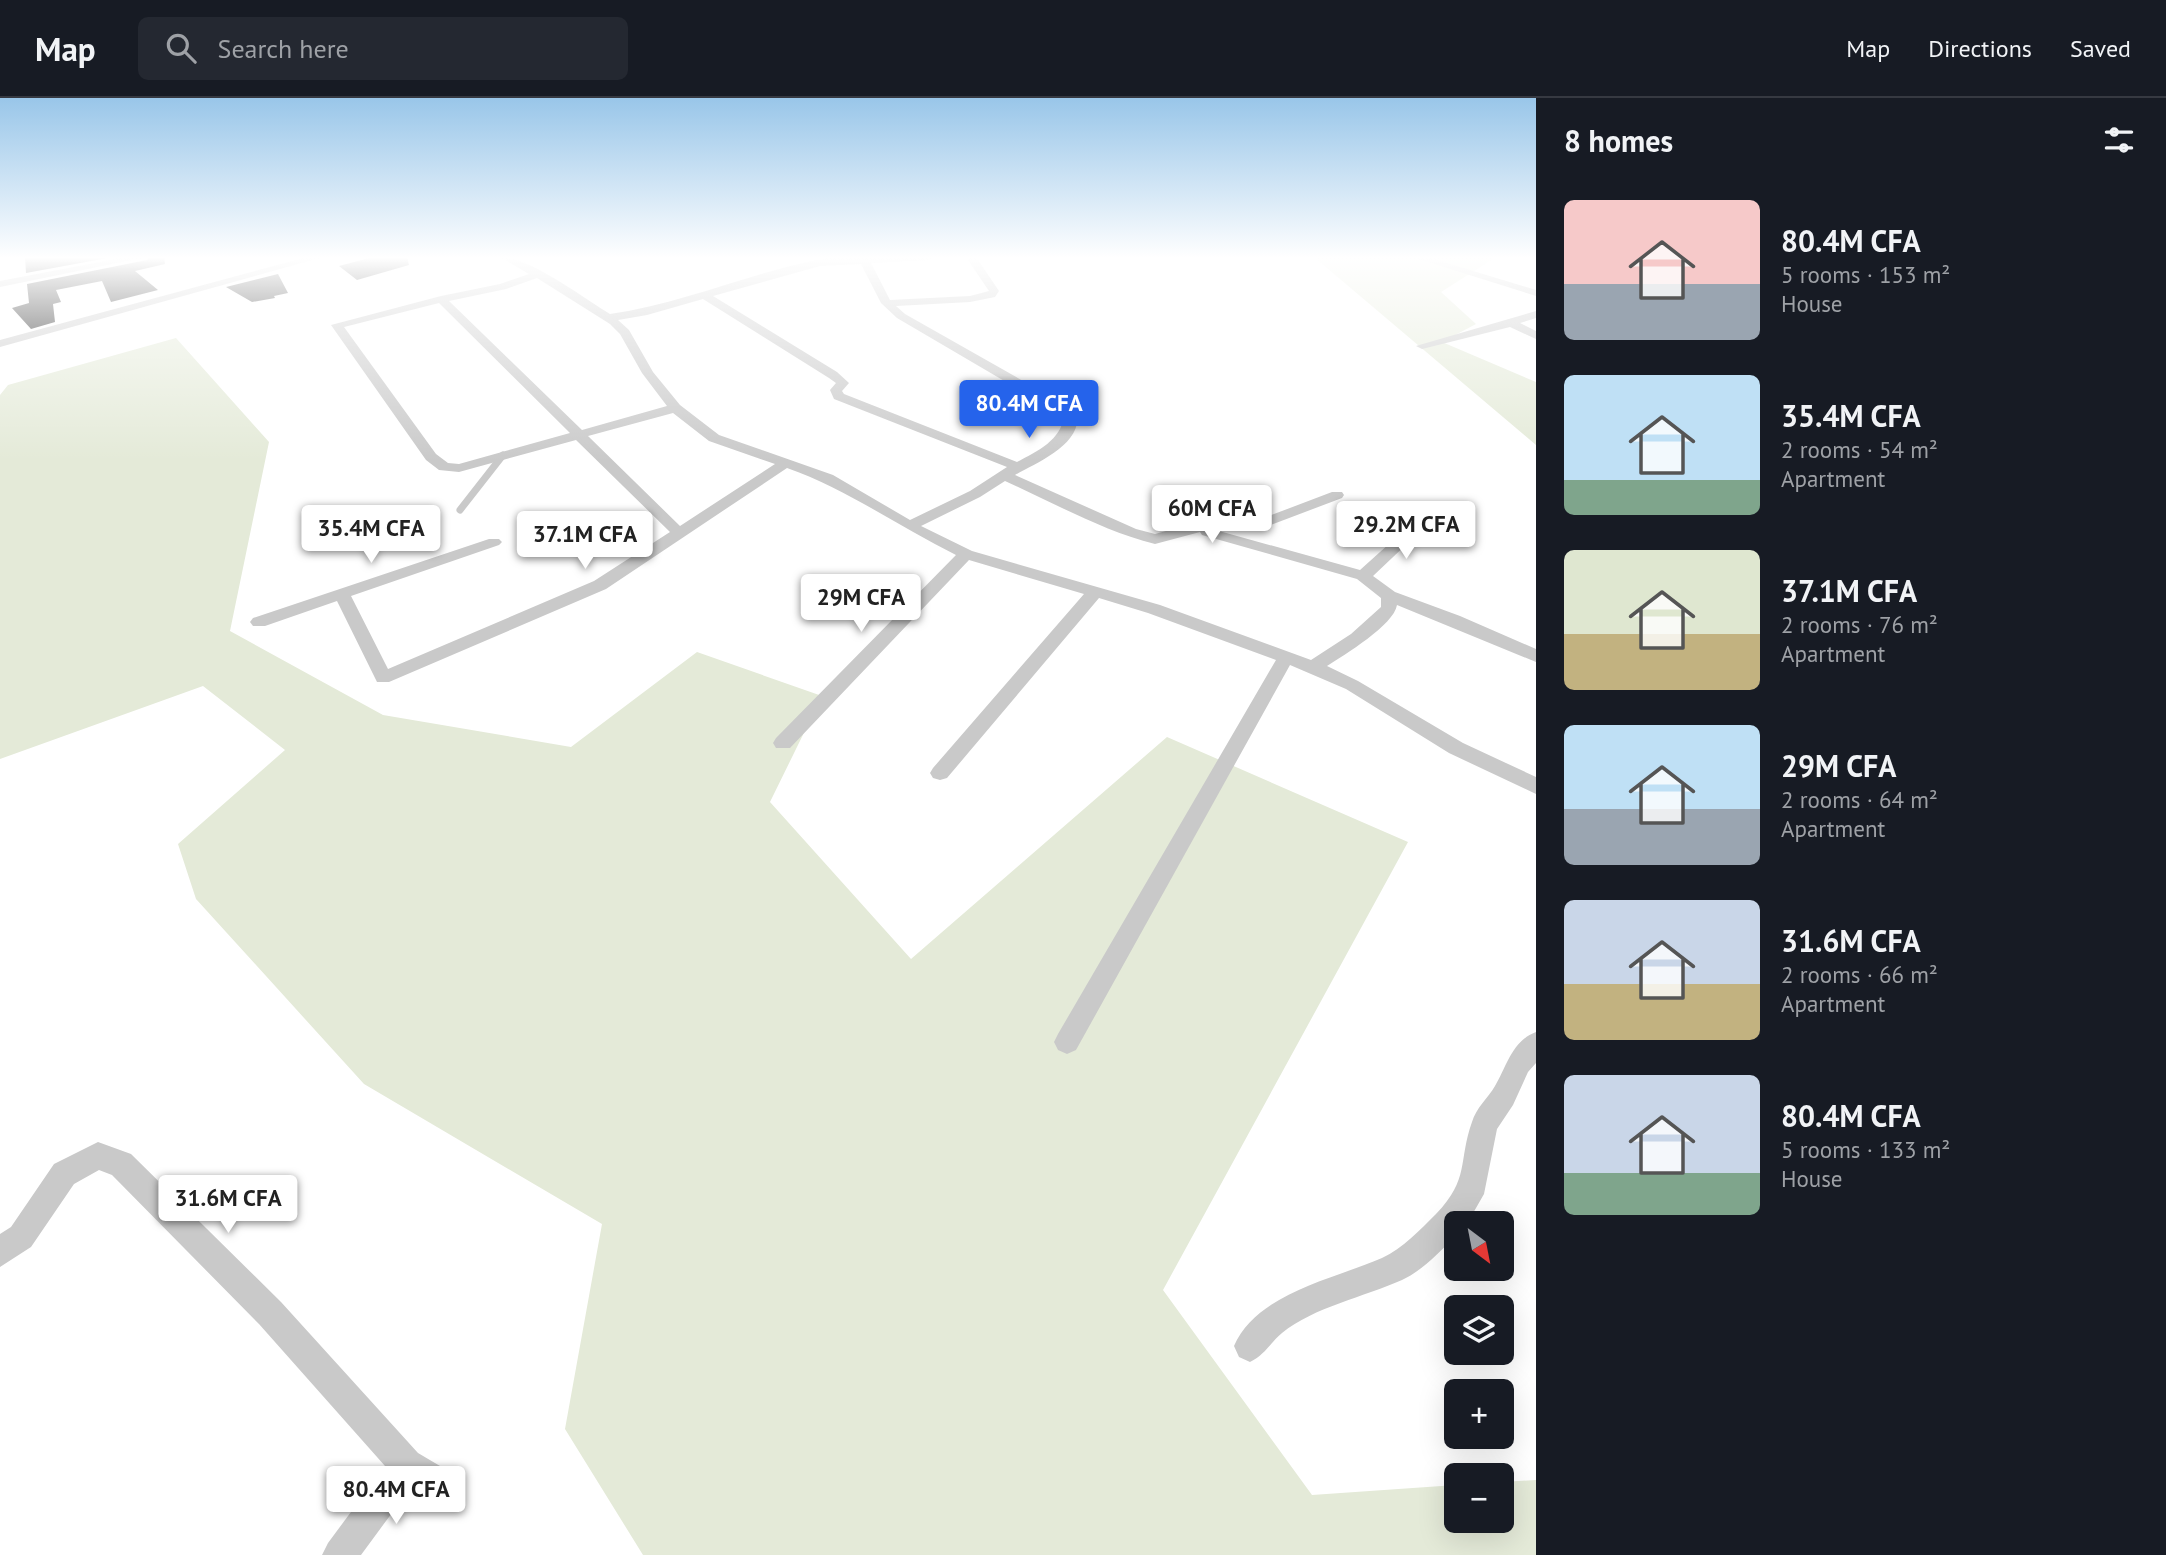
<!DOCTYPE html>
<html lang="en">
<head>
<meta charset="utf-8">
<style>
	:root { --surface:#171b24; --page:#242831; --text:#f1f3f6; --muted:#9ea1a6; --line:#363941; --accent:#2563eb }
	body { margin:0; font-family:"PT Sans",sans-serif; background:var(--page); color:var(--text); height:100vh; display:flex; flex-direction:column; font-size:26px; white-space:nowrap }
	* { box-sizing:border-box; margin:0 }
	p { font-size:23px; color:var(--muted) }
	.icon { flex:none; width:38px; height:38px; fill:none; stroke:currentColor; stroke-width:2; stroke-linecap:round; stroke-linejoin:round }
	.map { position:relative; flex:1; overflow:hidden }
	.drawer { display:flex; flex-direction:column; background:var(--surface); width:630px }
	.drawer>* { flex:none }
	.needle { width:46px; rotate:148deg }
	.tools { position:absolute; left:1444px; top:1113px; display:grid; gap:14px }
	.tools a { display:grid; place-items:center; width:70px; height:70px; border-radius:10px; background:var(--surface); box-shadow:0 7px 28px #0002; font-size:35px }
	.price { position:absolute; translate:-50% -60px; padding:0 16px; border-radius:7px; background:#fff; color:#222; font-size:23px; line-height:46px; filter:drop-shadow(0 2px 4px #0008) }
	.price::after { content:''; position:absolute; left:50%; top:42px; width:21px; height:16px; margin-left:-10px; background:inherit; clip-path:polygon(0 0,100% 0,50% 100%) }
	.price.active { background:var(--accent); color:#fff }
	ul { padding:0; list-style:none }
	li { display:flex; align-items:center; gap:21px; height:175px; padding:0 28px }
	li span { display:grid; place-items:center; flex:none; width:196px; height:140px; border-radius:10px; color:#555 }
	li>.icon { margin-inline-start:auto }
	span .icon { width:84px; height:84px; fill:#fffc; stroke-width:1 }
	li b { font-size:30px }
	h2 { display:flex; justify-content:space-between; align-items:center; height:84px; padding:0 28px; font-size:30px }
	header { display:flex; align-items:center; gap:42px; box-sizing:border-box; height:98px; padding:0 35px; background:var(--surface); border-bottom:2px solid var(--line) }
	header strong { font-size:33px }
	nav { display:flex; gap:38px; margin-inline-start:auto; font-size:24px }
	.search { width:490px; height:63px; background:var(--page); display:flex; align-items:center; gap:18px; box-sizing:border-box; padding:0 24px; border-radius:10px; color:var(--muted); font-size:26px }
	main { display:flex; flex:1; min-height:0 }
	.map>svg:first-child { display:block }
</style>
</head>
<body>
<header>
<strong>Map</strong>
<div class="search"><svg class="icon" aria-label="search" viewBox="0 0 24 24"><circle cx="10" cy="10" r="6"/><path d="M15 15l6 6"/></svg>Search here</div>
<nav><a>Map</a><a>Directions</a><a>Saved</a></nav>
</header>
<main>
<div class="map">
<svg width="1536" height="1457" viewBox="0 0 1536 1457">
	<rect width="100%" height="100%" fill="#fff"/>
	<path fill="#e4ead8" d="M1314 159H1496L1441 194 1476 226 1442 244 1536 284V347Z
		M176 240 269 344 230 533 383 617 571 649 697 554 822 598 770 704 911 861 1167 639 1408 744 1163 1192 1312 1397 1456 1387V1423H1502V1384L1536 1382V1457H643L565 1331 602 1126 364 986 196 801 178 746 285 652 203 588 0 661V297L8 287Z"/>
	<path fill="#131313" d="M25 159H113L26 175Z
		M149 159H164L165 166 135 173 158 192 111 204 102 183 56 192 61 204 53 206 55 224 31 231 12 210 29 205 27 186 147 162Z
		M373 159H407L409 167 357 182 339 168Z
		M278 176 288 195 274 198 275 200 252 204 226 189Z"/>
	<g fill="none" stroke-linecap="round" stroke-linejoin="round">
		<path stroke="#c9c9c9" stroke-width="7" d="M460 412 503 357"/>
		<path fill="#c9c9c9" fill-rule="evenodd" d="M126 159H146L0 189V183Z
			M307 159H323L0 249V242Z
			M500 159C528 158 584 200 610 216 681 206 747 176 817 162 853 155 897 158 934 159L929 162 871 165 890 202 970 198 989 193 966 159H976L999 193 995 199 970 204 896 208 905 216 1076 313C1086 345 1036 365 1015 377L1136 431 1155 436 1195 425 1261 421 1332 394H1342L1344 397 1342 400 1268 428 1219 433 1360 472 1420 418H1430L1433 421 1430 424 1373 478 1395 494 1460 518 1536 551V564L1397 507C1394 527 1344 557 1327 568L1358 583 1463 645 1536 679V696L1449 655 1346 591 1290 567 1076 952 1067 956 1058 952 1054 944 1058 936 1276 562 1148 515 1099 500 947 680 940 682 933 680 930 675 933 670 1084 496 969 462 790 650H776L773 645 776 640 956 457C899 429 847 391 787 370L606 491 389 584H377L337 503 265 528H253L250 524 253 520 489 441H499L502 444 499 447 351 498 388 571 594 483 670 434 576 342 459 374 439 372 426 362 331 227 441 198 500 186 529 176ZM861 166 881 205 897 220 1064 318C1061 342 1038 353 1017 364L844 296 842 293 849 285 837 274 713 198 820 168ZM537 180 610 226 620 236 642 275 667 308 582 332 449 203 506 191ZM703 201 829 280 836 285 830 292 834 301 1007 369 970 393 910 422 833 377 719 337 680 307 653 274 629 232 618 222 647 217ZM439 205 570 335 459 366 448 365 436 356 344 229ZM673 315 709 343 775 366 680 428 588 338ZM1005 383C1054 405 1103 433 1155 446L1200 434 1202 437 1357 481 1381 500V509L1351 536 1311 562 1160 507 972 453 921 428 980 399Z
			M1412 159H1427L1536 192V198Z
			M1536 213V220L1520 225 1536 233V241L1510 229 1422 251 1416 248Z
			M1536 934V965L1528 974 1513 1007 1497 1031 1484 1096 1468 1124 1456 1125V1137C1440 1154 1423 1172 1402 1182 1364 1199 1314 1209 1282 1235 1270 1245 1265 1257 1250 1264L1239 1259 1234 1248C1257 1195 1334 1181 1382 1160 1403 1150 1420 1132 1436 1116 1470 1081 1458 1063 1472 1024 1476 1010 1488 1000 1495 988 1507 968 1512 943 1536 934Z
			M98 1044 131 1056 281 1204 418 1355 457 1378 462 1390 457 1402 445 1407 411 1389 361 1457H322L328 1445 385 1368 259 1226 112 1077 99 1072 74 1086 31 1149 0 1169V1136L11 1129 54 1066Z"/>
	</g>
	<linearGradient id="sky" x2="0" y2="1"><stop stop-color="#99c6e9"/><stop offset="0.44" stop-color="#fff"/><stop offset="1" stop-color="#fff" stop-opacity="0"/></linearGradient>
	<rect width="1536" height="363" fill="url(#sky)"/>
</svg>
<div class="tools">
<a><svg class="needle" viewBox="-14 -14 28 28"><path d="M0-13l5 13h-10z" fill="#e53935"/><path d="M0 13l5-13h-10z" fill="#9ea1a6"/></svg></a>
<a><svg class="icon" aria-label="layers" viewBox="0 0 24 24"><path d="M12 4l9 5-9 5-9-5zM3 14l9 5 9-5"/></svg></a>
<a>+</a>
<a>−</a>
</div>
<b class="price active" style="left:1029px;top:342px">80.4M CFA</b>
<b class="price" style="left:1212px;top:447px">60M CFA</b>
<b class="price" style="left:1406px;top:463px">29.2M CFA</b>
<b class="price" style="left:371px;top:467px">35.4M CFA</b>
<b class="price" style="left:585px;top:473px">37.1M CFA</b>
<b class="price" style="left:861px;top:536px">29M CFA</b>
<b class="price" style="left:228px;top:1137px">31.6M CFA</b>
<b class="price" style="left:396px;top:1428px">80.4M CFA</b>
</div>
<section class="drawer">
<h2>8 homes<svg class="icon" aria-label="filters" viewBox="0 0 24 24"><path d="M4 7h16M4 17h16"/><circle cx="9" cy="7" r="2"/><circle cx="15" cy="17" r="2"/></svg></h2>
<ul>
<li><span style="background:linear-gradient(#f6c9c9 60%,#9aa5b1 0)"><svg class="icon" aria-label="home" viewBox="0 0 24 24"><path d="M3 11l9-7 9 7M6 9v11h12V9"/></svg></span><div><b>80.4M CFA</b><p>5 rooms · 153 m²</p><p>House</p></div></li>
<li><span style="background:linear-gradient(#bfe0f5 75%,#7fa58c 0)"><svg class="icon" aria-label="home" viewBox="0 0 24 24"><path d="M3 11l9-7 9 7M6 9v11h12V9"/></svg></span><div><b>35.4M CFA</b><p>2 rooms · 54 m²</p><p>Apartment</p></div></li>
<li><span style="background:linear-gradient(#dfe7d0 60%,#c2b280 0)"><svg class="icon" aria-label="home" viewBox="0 0 24 24"><path d="M3 11l9-7 9 7M6 9v11h12V9"/></svg></span><div><b>37.1M CFA</b><p>2 rooms · 76 m²</p><p>Apartment</p></div></li>
<li><span style="background:linear-gradient(#bfe0f5 60%,#9aa5b1 0)"><svg class="icon" aria-label="home" viewBox="0 0 24 24"><path d="M3 11l9-7 9 7M6 9v11h12V9"/></svg></span><div><b>29M CFA</b><p>2 rooms · 64 m²</p><p>Apartment</p></div></li>
<li><span style="background:linear-gradient(#c9d6e8 60%,#c2b280 0)"><svg class="icon" aria-label="home" viewBox="0 0 24 24"><path d="M3 11l9-7 9 7M6 9v11h12V9"/></svg></span><div><b>31.6M CFA</b><p>2 rooms · 66 m²</p><p>Apartment</p></div></li>
<li><span style="background:linear-gradient(#c9d6e8 70%,#7fa58c 0)"><svg class="icon" aria-label="home" viewBox="0 0 24 24"><path d="M3 11l9-7 9 7M6 9v11h12V9"/></svg></span><div><b>80.4M CFA</b><p>5 rooms · 133 m²</p><p>House</p></div></li>
</ul>
</section>
</main>
</body>
</html>
